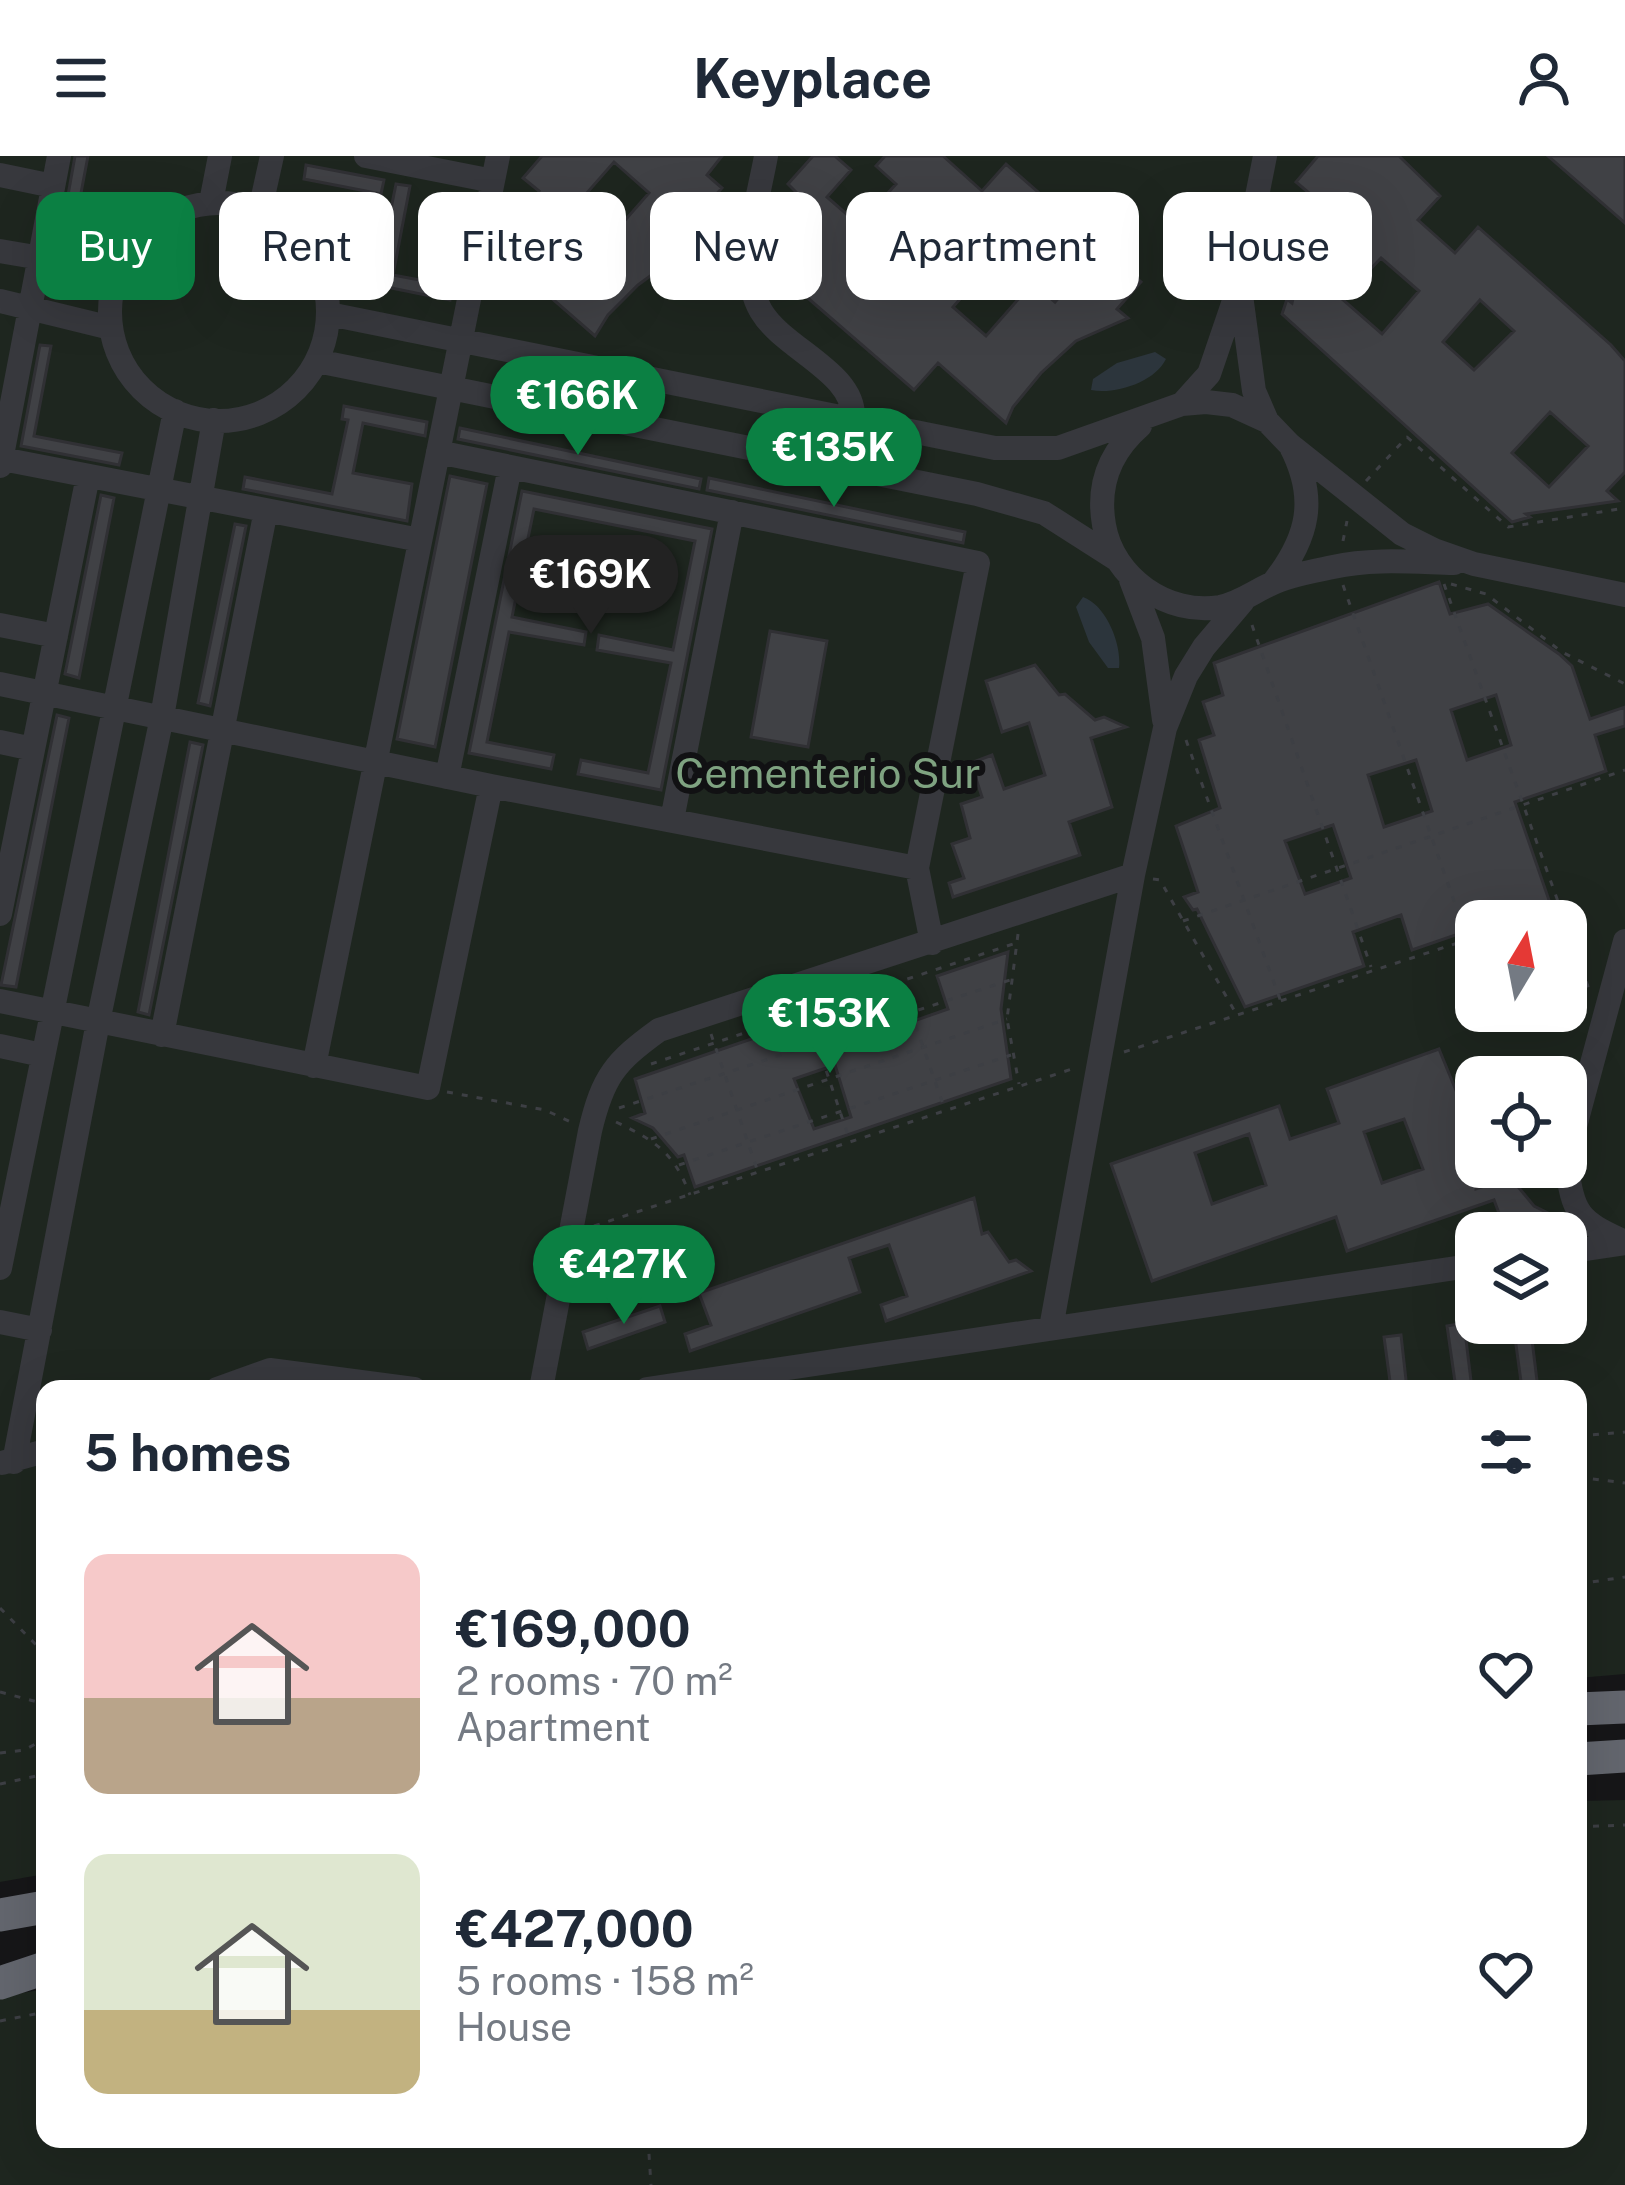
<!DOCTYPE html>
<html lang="en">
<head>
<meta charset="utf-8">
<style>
	:root { --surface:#fff; --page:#f2f2f3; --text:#1f2937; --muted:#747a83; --accent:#0b8043 }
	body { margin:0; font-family:"Public Sans",sans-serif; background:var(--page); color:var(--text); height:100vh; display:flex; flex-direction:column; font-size:45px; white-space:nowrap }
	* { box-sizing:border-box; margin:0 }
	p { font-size:39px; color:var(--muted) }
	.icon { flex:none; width:66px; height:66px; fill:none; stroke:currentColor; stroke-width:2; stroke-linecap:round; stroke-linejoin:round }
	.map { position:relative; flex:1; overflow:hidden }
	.panel { position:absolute; left:36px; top:1224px; width:1551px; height:768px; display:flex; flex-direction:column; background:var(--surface); border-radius:24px; box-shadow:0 12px 48px #0002 }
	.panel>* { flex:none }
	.banner { position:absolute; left:36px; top:36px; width:1554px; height:108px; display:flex; gap:24px }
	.needle { width:78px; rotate:10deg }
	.controls { position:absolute; left:1455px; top:744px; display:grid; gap:24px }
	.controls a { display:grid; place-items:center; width:132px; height:132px; border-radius:24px; background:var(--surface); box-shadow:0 12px 48px #0002; font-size:60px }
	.price { position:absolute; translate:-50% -102px; padding:0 27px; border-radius:42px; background:var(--accent); color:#fff; font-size:39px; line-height:78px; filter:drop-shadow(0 3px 6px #0008) }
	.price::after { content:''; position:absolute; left:50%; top:72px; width:36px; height:27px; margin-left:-18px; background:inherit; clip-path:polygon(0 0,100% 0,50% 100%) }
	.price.selected { background:#222; color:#fff }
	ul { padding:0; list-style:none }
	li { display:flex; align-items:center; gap:36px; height:300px; padding:0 48px }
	li span { display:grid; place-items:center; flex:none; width:336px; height:240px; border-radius:24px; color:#555 }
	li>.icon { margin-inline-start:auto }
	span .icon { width:144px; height:144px; fill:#fffc; stroke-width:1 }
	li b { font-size:51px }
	h2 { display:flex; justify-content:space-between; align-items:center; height:144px; padding:0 48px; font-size:51px }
	.pill { padding:0 42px; border-radius:24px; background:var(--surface); box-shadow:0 12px 48px #0002; font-size:42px; line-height:108px }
	.pill.selected { background:var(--accent); color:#fff }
	header { display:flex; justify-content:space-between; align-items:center; height:156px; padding:0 48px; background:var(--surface); font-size:54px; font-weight:700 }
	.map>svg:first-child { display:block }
</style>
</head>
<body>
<header><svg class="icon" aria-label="menu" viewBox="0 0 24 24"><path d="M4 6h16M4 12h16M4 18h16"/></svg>Keyplace<svg class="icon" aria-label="person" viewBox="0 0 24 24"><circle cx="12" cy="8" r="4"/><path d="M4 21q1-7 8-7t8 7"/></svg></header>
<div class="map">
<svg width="1625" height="2029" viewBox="0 0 1625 2029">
	<rect width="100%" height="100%" fill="#161618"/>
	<path fill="#1e261f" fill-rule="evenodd" d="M0 0H1625V1518L1578 1522V1233H45V1718L0 1726ZM1476 765H1566V855H1476ZM1476 921H1566V1011H1476ZM1476 1077H1566V1167H1476Z
		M1625 1644V2029H0V1841L45 1833V1983H1578V1645Z"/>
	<path fill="#2c353c" d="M1155 196 1166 203C1155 226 1115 239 1091 234L1093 223 1117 207Z
		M1083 441C1106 449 1122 488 1119 512H1108L1089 486 1076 451Z"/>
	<path fill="#404145" stroke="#303034" stroke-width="3" fill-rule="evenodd" d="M75 0H88L75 69 63 67Z
		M542 0H722L707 19 722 32 675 85 689 98 672 104 638 129 608 159 595 180 533 126 557 98 515 62 539 35 523 22ZM614 6 649 37 613 78 578 47Z
		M813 0H835L851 14 827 41 859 69 896 28 876 10 885 0H943L982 35 1006 8 1141 126 1117 153 1128 162 1076 185 1041 217 1013 251 1006 267 938 207 914 234 780 118 804 91 775 65 798 38 788 28ZM1056 74 1091 104 1055 146 1020 115ZM989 110 1022 139 986 180 953 151Z
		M1318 0H1399L1440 40 1418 64 1455 97 1478 71 1611 189 1625 205V316L1607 335 1618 345 1526 358 1530 361 1512 366 1282 158 1287 143 1292 147 1315 42 1296 26ZM1381 102 1419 135 1382 178 1342 143ZM1480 144 1514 175 1474 214 1443 186ZM1550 256 1588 290 1549 331 1512 297Z
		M1548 0H1625V67Z
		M306 9 384 24 381 38 304 23Z
		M396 28 410 30 393 119 452 130 450 144 367 127 369 115 378 117Z
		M40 189 51 190 34 280 122 297 119 309 21 290Z
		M344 250 427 266 425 280 363 267 353 317 412 328 407 365 243 333 245 321 332 338 348 264 342 263Z
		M460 272 701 323 699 333 458 283Z
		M450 320 487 328 435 591 397 583Z
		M709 322 965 376 963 387 707 334Z
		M522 335 712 373 661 634 578 618 581 604 648 617 671 507 597 494 599 479 673 494 695 385 534 353 512 461 586 476 584 489 509 476 487 586 554 599 551 613 469 597Z
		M101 339 114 342 79 522 65 518Z
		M235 368 246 370 210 550 198 547Z
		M1439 426 1450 458 1488 448 1559 498 1572 510 1590 563 1625 551V570L1595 579 1606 615 1515 646 1550 747 1497 765H1476V772L1412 794 1401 759 1353 776 1364 810 1245 851 1197 753 1193 754 1184 741 1198 736 1176 670 1220 652 1199 584 1214 579 1203 546 1223 539 1214 507ZM1496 539 1511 589 1467 604 1451 554ZM1416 604 1432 655 1384 671 1368 619ZM1333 669 1351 722 1305 738 1285 685Z
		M770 475 827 485 808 591 751 581Z
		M1035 509 1059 539 1065 538 1095 564 1104 561 1126 571 1091 582 1112 651 1069 666 1080 699 953 741 949 727 964 722 952 688 970 682 961 648 982 641 971 607 992 599 1004 633 1045 619 1029 567 1002 576 986 525Z
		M57 559 69 562 16 831 1 829Z
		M190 586 203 589 149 859 138 856Z
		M1008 796 1001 853 1011 923 695 1031 684 999 678 1001 653 972 632 962 645 957 635 923 897 833 908 867 948 853 937 820ZM835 909 851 961 814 973 794 923Z
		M1439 893 1466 959 1469 958 1476 971V1033L1510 1021 1534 1050 1554 1060 1506 1076 1494 1044 1347 1095 1336 1061 1152 1125 1111 1008 1279 950 1290 983 1339 967 1327 933ZM1404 963 1423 1013 1382 1027 1364 976ZM1249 978 1266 1029 1212 1048 1195 997Z
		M974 1042 982 1078 988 1076 1009 1106 1016 1104 1031 1115 886 1165 881 1149 907 1140 889 1089 849 1102 860 1136 690 1195 685 1178 711 1169 699 1137Z
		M660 1150 665 1166 588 1193 583 1176Z
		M1464 1167 1472 1233H1456L1447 1170Z
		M1513 1167H1530L1538 1233H1522Z
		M1401 1179 1407 1233H1391L1384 1181Z"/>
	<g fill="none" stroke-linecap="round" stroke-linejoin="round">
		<path stroke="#3d3f44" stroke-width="3" stroke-dasharray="6 9" stroke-linecap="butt" d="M1366 325 1407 281 1508 371 1625 352
			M1343 385 1347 365
			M1444 428 1565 765
			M1451 428 1486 438 1562 496 1625 528
			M1343 429 1467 782
			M1252 469 1371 811
			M1186 584 1281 846
			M1153 723 1160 724 1238 861
			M1183 765 1625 614
			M1526 765 1559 755
			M1566 769 1590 836
			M1018 778 1007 863 1019 928
			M901 827 945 954
			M807 858 850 985
			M711 878 758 1016
			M1124 896 1476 781
			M651 908 1019 786
			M447 936 545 954 571 966
			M619 952 1010 824
			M616 966C656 985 674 997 690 1039
			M651 983 1007 863
			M679 1009 1011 899
			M594 1070 1075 912
			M1578 1280 1625 1276
			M1578 1321 1625 1327
			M1578 1428 1625 1421
			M0 1452 45 1498
			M0 1536 45 1548
			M0 1597 24 1594 45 1583
			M0 1628 45 1618
			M1578 1671 1625 1669
			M0 1865 45 1856
			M648 1983 651 2029"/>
		<path stroke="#37383d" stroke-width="24" d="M366 0 493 25
			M766 0C758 45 736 112 761 155 784 194 856 216 853 263
			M0 19 53 30
			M211 46 220 0
			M110 156a109 109 0 1 1 218 0a109 109 0 1 1-218 0Z
			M260 54 272 0
			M0 95 117 115
			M1241 139 1254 235 1267 265
			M0 145 111 172
			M329 158 995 292H1058L1182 248 1206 246 1232 249 1267 265 1290 289 1402 378 1434 394 1474 408 1625 439
			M317 205 977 338 1044 357 1116 403
			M1182 248 1209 218 1239 130 1265 0
			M1140 270C1110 296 1097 329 1104 369 1113 422 1168 460 1220 451 1240 447 1253 436 1271 428 1289 419 1314 415 1333 411 1373 402 1413 406 1454 407
			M438 296 978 407 917 712
			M2 303 420 384
			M0 310 59 0
			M1131 424 1153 482 1164 564
			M1273 427C1309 381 1318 342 1290 289
			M0 469 56 480
			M0 528 491 630
			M0 586 33 593
			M447 621 510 311
			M672 664 732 356
			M0 758 88 320
			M0 845 428 932 491 630 917 712 932 787
			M162 879 266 354
			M0 890 42 899
			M314 910 498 0
			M1566 1004 1625 785
			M1566 1007C1574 1059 1577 1064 1625 1086
			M1566 1096 1625 1087
			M0 1112 175 255
			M0 1166 40 1174
			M1051 1172 1133 719 1165 572 1186 520 1204 491 1243 445
			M217 1233 270 1214 414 1233
			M541 1233 590 975C603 920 615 906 659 874L1133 719
			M647 1233 1476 1109
			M14 1306 98 866 162 561 214 264
			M2 1307 45 1295"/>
		<path stroke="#63666e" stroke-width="33" d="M1578 1553 1625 1551
			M1578 1603 1625 1600
			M0 1759 45 1751
			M0 1827 45 1812"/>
	</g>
	<g text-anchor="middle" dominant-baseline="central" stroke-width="12" stroke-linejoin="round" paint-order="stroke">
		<g font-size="42" fill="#7fa381" stroke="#111113">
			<text x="828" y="616">Cementerio Sur</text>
		</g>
	</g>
</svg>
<div class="controls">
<a><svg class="needle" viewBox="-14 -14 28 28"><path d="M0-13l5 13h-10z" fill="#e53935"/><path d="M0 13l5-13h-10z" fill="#747a83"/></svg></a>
<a><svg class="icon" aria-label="locate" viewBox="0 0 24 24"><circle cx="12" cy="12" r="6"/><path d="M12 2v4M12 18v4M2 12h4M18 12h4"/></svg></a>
<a><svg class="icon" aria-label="layers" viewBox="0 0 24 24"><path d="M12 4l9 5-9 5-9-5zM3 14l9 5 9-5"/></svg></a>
</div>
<b class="price" style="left:578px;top:302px">€166K</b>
<b class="price" style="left:834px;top:354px">€135K</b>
<b class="price selected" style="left:591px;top:481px">€169K</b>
<b class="price" style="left:830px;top:920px">€153K</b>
<b class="price" style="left:624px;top:1171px">€427K</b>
<div class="banner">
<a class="pill selected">Buy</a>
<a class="pill">Rent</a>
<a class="pill">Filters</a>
<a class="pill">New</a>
<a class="pill">Apartment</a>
<a class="pill">House</a>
</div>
<section class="panel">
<h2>5 homes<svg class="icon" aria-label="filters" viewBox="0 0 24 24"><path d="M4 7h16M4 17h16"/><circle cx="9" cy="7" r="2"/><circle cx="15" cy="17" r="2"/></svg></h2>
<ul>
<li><span style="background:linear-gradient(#f6c9c9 60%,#b9a48a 0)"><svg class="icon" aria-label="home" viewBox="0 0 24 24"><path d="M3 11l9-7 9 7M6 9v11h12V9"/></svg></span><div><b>€169,000</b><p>2 rooms · 70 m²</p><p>Apartment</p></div><svg class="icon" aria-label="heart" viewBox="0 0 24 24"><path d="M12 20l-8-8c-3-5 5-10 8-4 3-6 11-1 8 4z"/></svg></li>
<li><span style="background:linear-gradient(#dfe7d0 65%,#c2b280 0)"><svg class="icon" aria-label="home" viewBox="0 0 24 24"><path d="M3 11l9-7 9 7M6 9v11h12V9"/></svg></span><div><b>€427,000</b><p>5 rooms · 158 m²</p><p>House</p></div><svg class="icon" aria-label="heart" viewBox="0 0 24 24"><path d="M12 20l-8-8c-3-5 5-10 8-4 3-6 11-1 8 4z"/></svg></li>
</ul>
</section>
</div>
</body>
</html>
